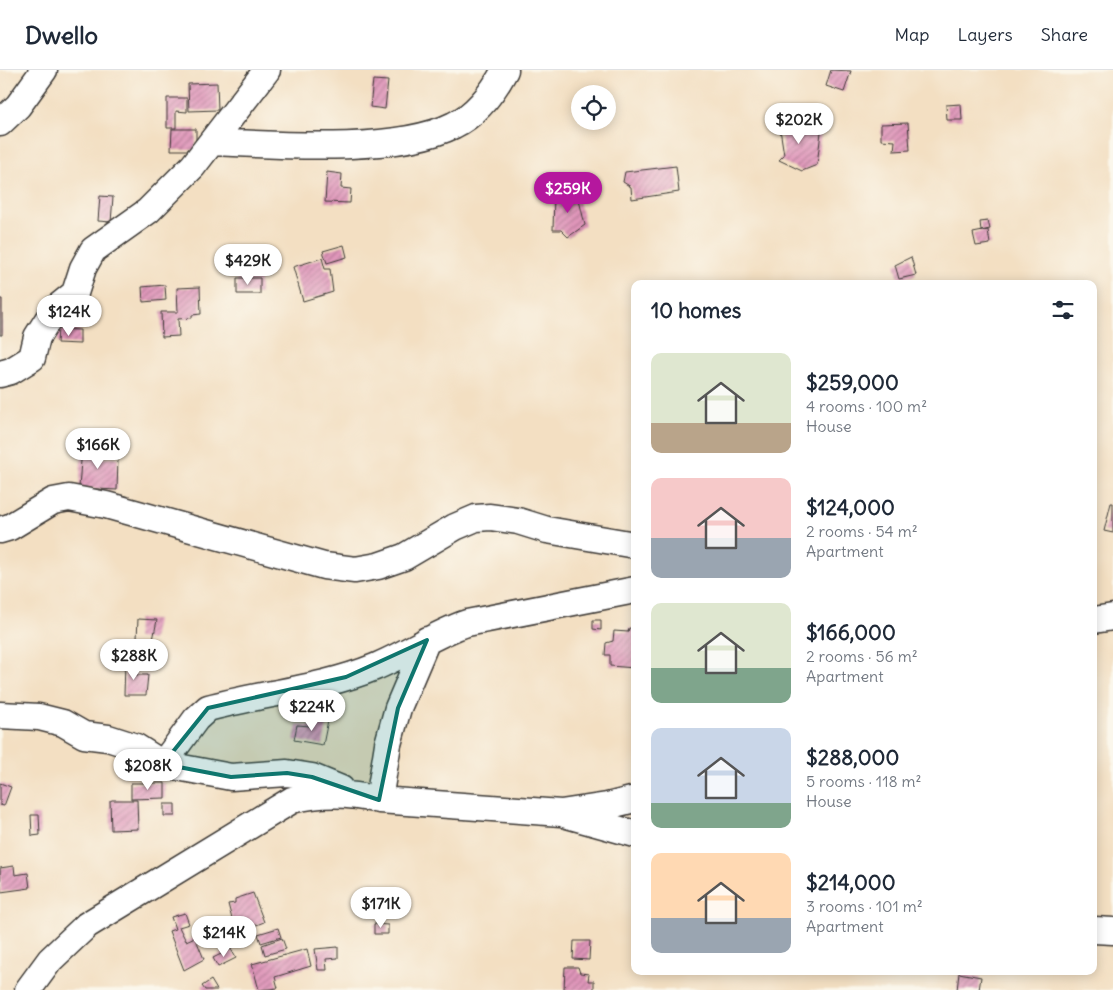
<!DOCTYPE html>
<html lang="en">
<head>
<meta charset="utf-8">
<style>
	:root { --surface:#fff; --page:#f2f2f3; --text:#1f2937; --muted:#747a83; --line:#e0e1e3; --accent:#b5179e }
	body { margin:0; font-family:Delius,sans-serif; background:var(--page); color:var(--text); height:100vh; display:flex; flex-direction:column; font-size:19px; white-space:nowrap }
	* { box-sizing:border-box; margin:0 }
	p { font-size:16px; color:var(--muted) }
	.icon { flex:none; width:28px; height:28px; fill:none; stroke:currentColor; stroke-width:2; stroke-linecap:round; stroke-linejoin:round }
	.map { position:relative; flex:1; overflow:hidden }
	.details { position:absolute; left:631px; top:210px; width:466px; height:695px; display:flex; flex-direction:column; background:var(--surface); border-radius:10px; box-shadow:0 2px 12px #0003 }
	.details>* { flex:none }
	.tools { position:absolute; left:571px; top:15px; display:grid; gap:10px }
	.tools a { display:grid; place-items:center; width:45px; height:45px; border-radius:50%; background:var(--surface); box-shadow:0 2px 12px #0003; font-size:25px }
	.price { position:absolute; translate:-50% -42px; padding:0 11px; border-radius:18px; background:#fff; color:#222; font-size:16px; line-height:32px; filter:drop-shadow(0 1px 2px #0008) }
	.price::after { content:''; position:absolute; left:50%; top:30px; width:15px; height:11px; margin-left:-8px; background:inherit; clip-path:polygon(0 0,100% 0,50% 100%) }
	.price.on { background:var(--accent); color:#fff }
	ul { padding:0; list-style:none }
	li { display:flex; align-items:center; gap:15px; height:125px; padding:0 20px }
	li span { display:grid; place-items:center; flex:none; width:140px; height:100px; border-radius:10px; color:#555 }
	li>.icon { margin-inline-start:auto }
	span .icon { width:60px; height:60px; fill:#fffc; stroke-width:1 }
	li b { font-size:21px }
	h2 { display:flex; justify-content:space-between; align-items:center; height:60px; padding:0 20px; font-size:21px }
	header { display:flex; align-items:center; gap:30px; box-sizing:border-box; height:70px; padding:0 25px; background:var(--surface); border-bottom:1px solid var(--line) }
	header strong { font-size:24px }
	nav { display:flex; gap:28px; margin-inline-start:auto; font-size:18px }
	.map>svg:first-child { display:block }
</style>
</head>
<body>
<header>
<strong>Dwello</strong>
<nav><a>Map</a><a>Layers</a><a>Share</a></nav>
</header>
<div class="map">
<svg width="1113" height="920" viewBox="0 0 1113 920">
	<defs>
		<pattern id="building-hatch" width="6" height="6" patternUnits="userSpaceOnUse" patternTransform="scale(1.25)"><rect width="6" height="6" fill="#df95b9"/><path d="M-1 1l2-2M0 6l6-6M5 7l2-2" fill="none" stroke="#b47996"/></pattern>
	</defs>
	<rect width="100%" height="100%" fill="#fbf7ec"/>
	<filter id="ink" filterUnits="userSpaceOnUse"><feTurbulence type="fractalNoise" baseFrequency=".02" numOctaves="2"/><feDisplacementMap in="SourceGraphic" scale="10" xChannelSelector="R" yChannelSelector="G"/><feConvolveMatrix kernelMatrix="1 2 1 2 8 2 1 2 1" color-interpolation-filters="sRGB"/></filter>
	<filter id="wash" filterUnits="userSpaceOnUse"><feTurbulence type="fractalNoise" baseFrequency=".0096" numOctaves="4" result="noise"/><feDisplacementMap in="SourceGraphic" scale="20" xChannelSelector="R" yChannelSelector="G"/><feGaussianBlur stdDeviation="1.12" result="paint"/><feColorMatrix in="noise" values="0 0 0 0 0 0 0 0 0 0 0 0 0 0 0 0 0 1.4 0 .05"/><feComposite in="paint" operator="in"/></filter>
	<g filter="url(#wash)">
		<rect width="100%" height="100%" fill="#f3dfc2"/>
		<g id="blocks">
			<path fill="url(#building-hatch)" d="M831 0 851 1 844 22 826 16Z
				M373 10 388 11 385 39 370 37Z
				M217 13 218 40 189 41 188 14Z
				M167 28H187V42L176 41V58H167Z
				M961 34 962 50H947L946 35Z
				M788 46 799 48V54L796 52 793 54 795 58 821 62 817 95 802 101 779 90 784 85 780 59Z
				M908 53 910 80 894 81 895 71 881 70V54Z
				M172 59H196V80H171Z
				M676 96 679 122 632 129 631 117 623 112 625 102Z
				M327 102 342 104 341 118 351 119 350 133 325 132Z
				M554 125 578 126 585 155 568 167 561 160H553Z
				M100 126 113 127 111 152 98 151Z
				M988 151 990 159 981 161 980 152Z
				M988 160 990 174 976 176 973 163Z
				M344 175 347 187 327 193 323 181Z
				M911 187 916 205 899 209 895 195Z
				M322 188 325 199H330L333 222 303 231 293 197Z
				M237 208H260V224H237Z
				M165 215 166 230 143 232 142 217Z
				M200 217 201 244 192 245V248L178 249 179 266 162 267 161 242H178L177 218Z
				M0 229H2V265H0Z
				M58 259 80 260V274L57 273Z
				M82 377H103V388H118L117 420 79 418Z
				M1111 433H1113V463L1104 461Z
				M138 549 157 550 153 570 137 568Z
				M593 550H601V560L593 559Z
				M629 558 635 559V598L610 596V585H605L606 573 613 571 614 561 628 562Z
				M125 592H135L136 605H148L146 625H124Z
				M312 648 328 650 323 675 294 670 297 655 310 656Z
				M120 683 132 684 129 705 117 703Z
				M0 713 11 717 4 736 0 735Z
				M131 713H165V728L131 729Z
				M112 730H137L138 759 111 760 110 731Z
				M164 734H175V746H164Z
				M31 745H39L40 765 32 766Z
				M14 796 15 805 28 803 30 818 1 822 0 798Z
				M253 823 264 852 254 856 255 861 242 865 236 864 228 834 235 833V829Z
				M185 843 189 854 179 857 186 871 195 867 204 889 184 900 169 861 175 859 171 847Z
				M374 854 388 855V864H374Z
				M278 858 281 867 261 873 258 864Z
				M282 868 286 879 265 885 262 875Z
				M574 871H590L589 890 573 889Z
				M338 877V888L326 889 327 900H318L315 879Z
				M231 879 236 888 218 897 213 888Z
				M307 879 311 896 275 907 278 918 259 920 252 894Z
				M565 897H578L580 903 589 904 588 911H594V920H564Z
				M959 903 981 907 979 920H957Z
				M211 910 217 920H205L202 916Z"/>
		</g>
	</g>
	<g filter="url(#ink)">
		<use href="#blocks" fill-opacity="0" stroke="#3c3935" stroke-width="1"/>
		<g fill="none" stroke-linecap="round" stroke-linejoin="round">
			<g stroke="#3c3935" stroke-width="29">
				<path id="minor" d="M0 53 18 36 44 0
					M212 72C276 75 397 84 454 55 477 44 493 22 505 0
					M0 304 11 301 32 288 37 267 54 240 75 223 83 198 93 180 148 141 193 96 267 0
					M0 460 10 457 53 431 69 428 106 435 324 496 355 500 378 496 404 487 455 457 476 448 490 447 518 451 547 460 635 475
					M1094 550 1113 547
					M0 645 39 647 63 653 84 665 108 668 136 677 163 694 172 696 231 707 287 703 312 707 341 719
					M163 694 196 649 208 638C263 623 322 619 375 597 407 584 434 564 467 553L635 520
					M379 730 388 674 398 638 427 570
					M567 745 635 764
					M1094 860 1113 861
					M28 920 50 890 87 855 292 730C321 722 349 723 379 730L561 743 607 736 635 729"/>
			</g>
			<use href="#minor" stroke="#fff" stroke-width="26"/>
		</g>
	</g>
	<path fill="#0f766e" fill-opacity="0.2" stroke="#0f766e" stroke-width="4" stroke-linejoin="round" d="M427 570 398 638 379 730 312 707 287 703 231 707 163 694 208 638 346 607Z"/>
</svg>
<div class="tools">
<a><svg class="icon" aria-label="locate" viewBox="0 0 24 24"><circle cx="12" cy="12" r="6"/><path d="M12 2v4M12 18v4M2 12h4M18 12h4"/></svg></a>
</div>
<b class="price" style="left:799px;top:75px">$202K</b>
<b class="price on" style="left:568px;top:144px">$259K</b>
<b class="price" style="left:248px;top:216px">$429K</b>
<b class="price" style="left:69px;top:267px">$124K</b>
<b class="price" style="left:98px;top:400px">$166K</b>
<b class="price" style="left:134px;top:611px">$288K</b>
<b class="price" style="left:312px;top:662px">$224K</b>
<b class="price" style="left:148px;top:721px">$208K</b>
<b class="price" style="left:381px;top:859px">$171K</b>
<b class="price" style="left:224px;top:888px">$214K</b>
<section class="details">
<h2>10 homes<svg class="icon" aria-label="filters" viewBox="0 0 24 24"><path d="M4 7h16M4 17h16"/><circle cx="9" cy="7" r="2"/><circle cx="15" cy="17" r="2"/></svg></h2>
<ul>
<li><span style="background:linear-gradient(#dfe7d0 70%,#b9a48a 0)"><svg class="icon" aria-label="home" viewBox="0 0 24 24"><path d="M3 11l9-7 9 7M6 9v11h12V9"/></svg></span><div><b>$259,000</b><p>4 rooms · 100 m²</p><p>House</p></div></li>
<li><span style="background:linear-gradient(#f6c9c9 60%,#9aa5b1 0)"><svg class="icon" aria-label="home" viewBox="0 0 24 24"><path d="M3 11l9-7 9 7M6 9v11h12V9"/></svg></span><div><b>$124,000</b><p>2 rooms · 54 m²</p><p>Apartment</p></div></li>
<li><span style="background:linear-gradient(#dfe7d0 65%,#7fa58c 0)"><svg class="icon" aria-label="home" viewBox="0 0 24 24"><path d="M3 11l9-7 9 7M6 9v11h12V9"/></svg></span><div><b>$166,000</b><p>2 rooms · 56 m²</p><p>Apartment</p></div></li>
<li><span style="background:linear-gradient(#c9d6e8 75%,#7fa58c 0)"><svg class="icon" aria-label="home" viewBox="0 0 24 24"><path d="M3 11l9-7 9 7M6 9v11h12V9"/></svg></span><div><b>$288,000</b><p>5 rooms · 118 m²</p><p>House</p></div></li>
<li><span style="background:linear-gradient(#ffd9b3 65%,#9aa5b1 0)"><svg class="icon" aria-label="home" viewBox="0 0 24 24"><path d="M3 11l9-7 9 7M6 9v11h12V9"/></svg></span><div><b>$214,000</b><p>3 rooms · 101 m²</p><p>Apartment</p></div></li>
</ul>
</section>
</div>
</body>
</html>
